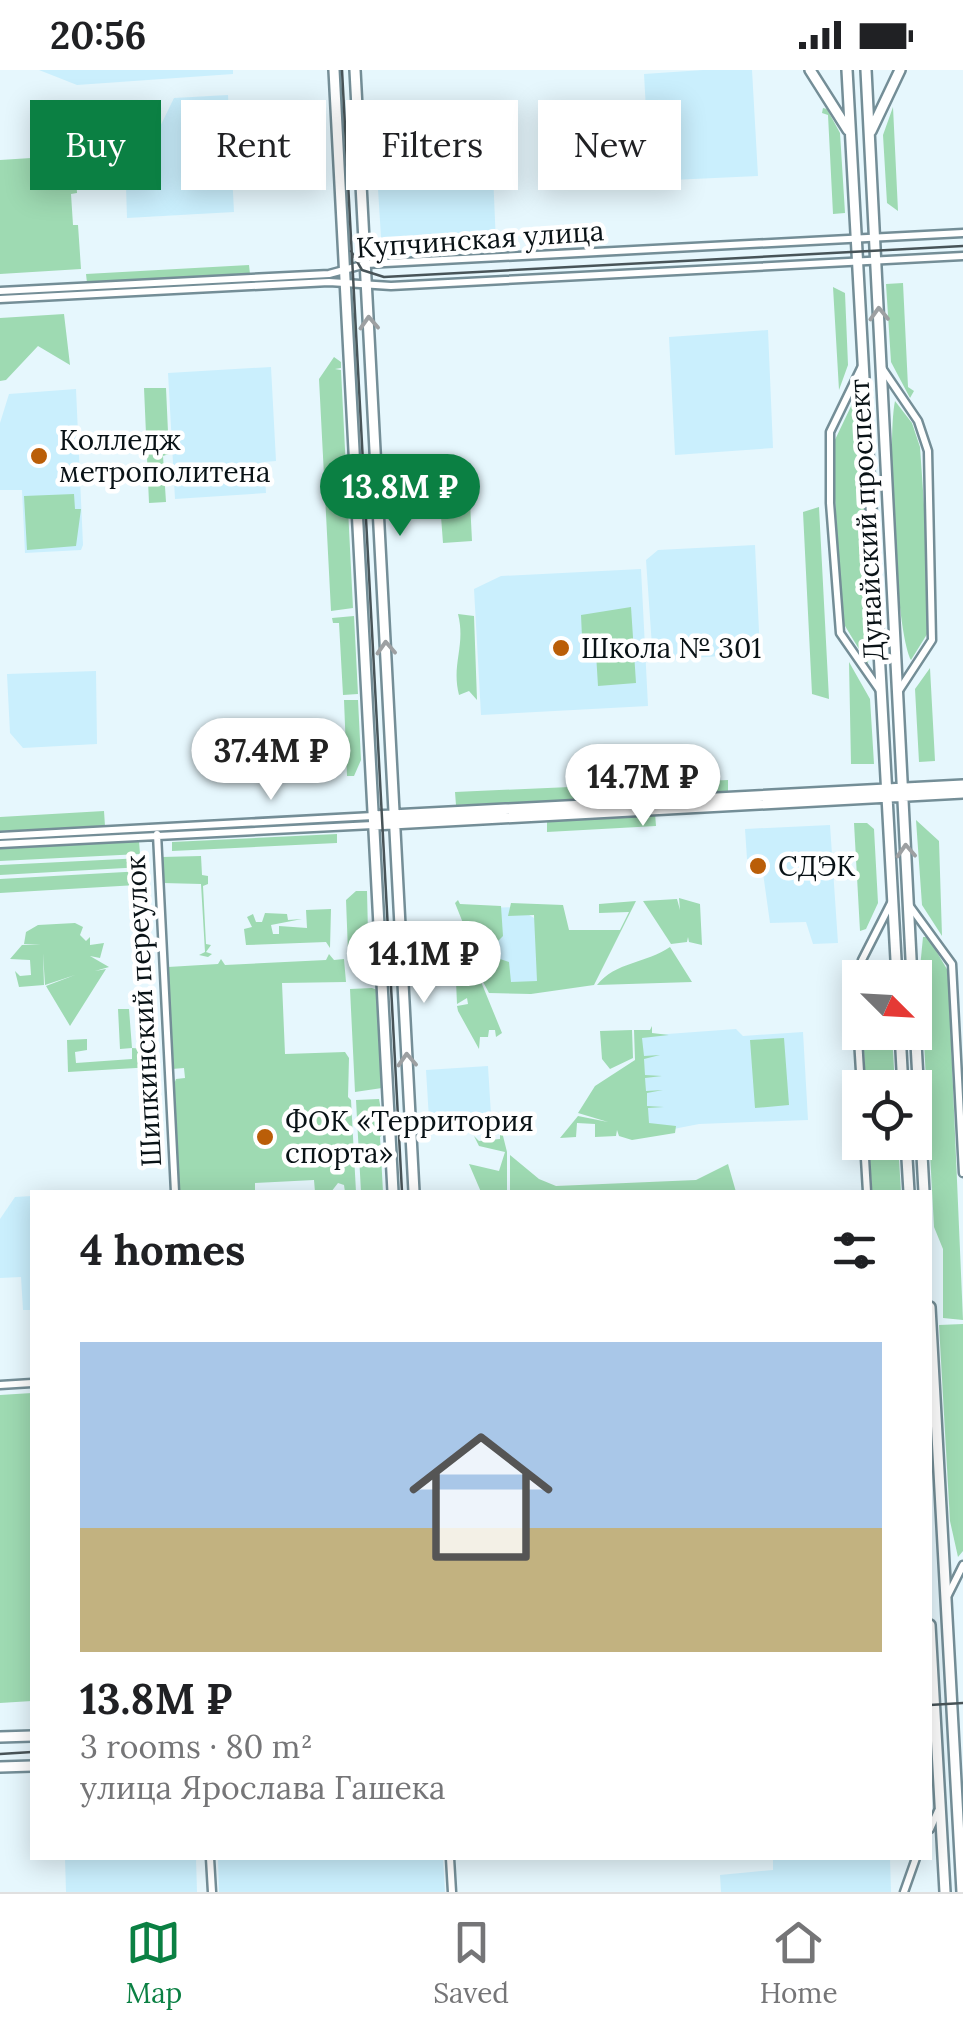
<!DOCTYPE html>
<html lang="en">
<head>
<meta charset="utf-8">
<style>
	:root { --surface:#fff; --page:#f6f6f6; --text:#202124; --muted:#757577; --line:#e0e0e0; --accent:#0b8043 }
	body { margin:0; font-family:Lora,serif; background:var(--page); color:var(--text); height:100vh; display:flex; flex-direction:column; font-size:38px; white-space:nowrap }
	* { box-sizing:border-box; margin:0 }
	p { font-size:32px; color:var(--muted) }
	.icon { flex:none; width:55px; height:55px; fill:none; stroke:currentColor; stroke-width:2; stroke-linecap:round; stroke-linejoin:round }
	.map { position:relative; flex:1; overflow:hidden }
	.side { position:absolute; left:30px; top:1120px; width:902px; height:670px; display:flex; flex-direction:column; background:var(--surface); border-radius:0px; box-shadow:0 5px 25px #0003 }
	.side>* { flex:none }
	.hud { position:absolute; left:30px; top:30px; width:905px; height:90px; display:flex; gap:20px }
	.needle { width:65px; rotate:114deg }
	.tools { position:absolute; left:842px; top:890px; display:grid; gap:20px }
	.tools a { display:grid; place-items:center; width:90px; height:90px; border-radius:0px; background:var(--surface); box-shadow:0 5px 25px #0003; font-size:50px }
	.price { position:absolute; translate:-50% -85px; padding:0 22px; border-radius:35px; background:#fff; color:#222; font-size:32px; line-height:65px; filter:drop-shadow(0 2px 5px #0008) }
	.price::after { content:''; position:absolute; left:50%; top:60px; width:30px; height:22px; margin-left:-15px; background:inherit; clip-path:polygon(0 0,100% 0,50% 100%) }
	.price.on { background:var(--accent); color:#fff }
	ul { padding:0; list-style:none }
	li { display:grid; align-content:center; gap:20px; height:530px; padding:0 50px }
	li span { display:grid; place-items:center; height:310px; border-radius:0px; color:#555 }
	li>.icon { margin-inline-start:auto }
	span .icon { width:180px; height:180px; fill:#fffc; stroke-width:1 }
	li b { font-size:42px }
	h2 { display:flex; justify-content:space-between; align-items:center; height:120px; padding:0 50px; font-size:42px }
	.chip { padding:0 35px; border-radius:0px; background:var(--surface); box-shadow:0 5px 25px #0003; font-size:35px; line-height:90px }
	.chip.on { background:var(--accent); color:#fff }
	.status { display:flex; justify-content:space-between; align-items:center; height:70px; padding:0 50px; background:var(--surface); direction:ltr }
	.status svg { height:28px; fill:currentColor }
	.tab-bar { display:flex; justify-content:space-around; align-items:center; height:140px; border-top:2px solid var(--line); background:var(--surface); font-size:28px; color:var(--muted) }
	.tab-bar a { display:grid; justify-items:center; gap:5px }
	.tab-bar .on { color:var(--accent) }
	.map>svg:first-child { display:block }
</style>
</head>
<body>
<div class="status"><b>20:56</b><svg viewBox="0 0 49 12"><path d="M0 12V9h3v3zM5 12V6h3v6zM10 12V3h3v9zM15 12V0h3v12zM26 1h20v11H26zM47 4h2v5h-2z"/></svg></div>
<div class="map">
<svg width="963" height="1822" viewBox="0 0 963 1822">
	<rect width="100%" height="100%" fill="#e6f7fd"/>
	<path fill="#caeffd" d="M39 0H233V4L77 15Z
		M703 0H752L758 106 650 111 644 4Z
		M228 25 234 142 127 148 125 84 154 69 174 28Z
		M490 32 496 174 382 183 373 39Z
		M768 260 773 378 675 385 669 267Z
		M271 297 276 391 264 392 266 423 175 429 168 303Z
		M76 319 83 475 81 480 25 483 22 420H0V353L9 324Z
		M755 475 760 583 653 591 646 490 658 480Z
		M641 499 648 636 481 645 474 519 501 506Z
		M96 601 97 674 23 678 10 663 7 604Z
		M830 755 838 873 813 874 806 852 770 853 763 803H754L753 789H747L745 759Z
		M516 837 565 867 589 912 487 918 482 838Z
		M736 959 743 966 803 962 808 1050 699 1054 648 1064 640 966Z
		M488 996 491 1045 429 1049 426 1000Z
		M32 1126V1240H23L21 1207 0 1208V1149L15 1127Z
		M65 1788H196L197 1822H66Z
		M218 1788H443L445 1822H219Z
		M773 1788H890L891 1822H721L720 1805 773 1800Z"/>
	<path fill="#9edab2" d="M893 37 898 141 887 133 883 65Z
		M823 38 827 39 840 63 845 143 833 144 828 45 822 43Z
		M75 85 77 123 71 124 73 155H78L81 199 0 204V90L47 87 48 95H55V86Z
		M249 195 250 204 87 213 86 204Z
		M903 213 908 317 914 321 910 328 891 292 886 214Z
		M833 217 845 223 848 295 839 320Z
		M351 243H354L373 661Z
		M64 244 70 295 38 276 6 310 0 311V248Z
		M334 287 341 292V298L335 299 341 300 353 538 331 541 319 309Z
		M144 318H166L169 384 163 386 166 432 149 433Z
		M854 330 861 374 870 556 868 594 842 551 832 376Z
		M895 331 912 353 920 377 924 435 929 561 911 590C895 559 887 368 895 331Z
		M74 424 75 439H81L76 476 27 480 24 426Z
		M470 431 472 471 443 473 440 433Z
		M819 437 829 629 812 624 803 442Z
		M631 537 636 613 598 616 595 567H582L581 545Z
		M458 544 474 546 477 630 469 621 459 625C451 594 466 576 458 544Z
		M354 546 358 624 343 625 339 553H333L332 548Z
		M849 592 870 629 874 694H851Z
		M930 598 935 691 919 692 915 619Z
		M344 630H358L361 690 354 706H347Z
		M728 710V723L456 735 455 722Z
		M104 741 105 756 0 761V747Z
		M655 743 656 756 547 762V749Z
		M916 750 939 771 942 866 922 835Z
		M854 753H867L874 759 878 833 866 859 860 861Z
		M337 764V773L172 781V772Z
		M139 771 140 784 0 791V778Z
		M201 786 202 805 208 806V814L203 816 206 874 211 875 206 882 212 884 208 887 199 885 205 882 201 814 163 813 162 787Z
		M143 788V797L0 805V795Z
		M143 801 145 847 139 848 137 815 0 823V809Z
		M356 821H367L368 863 348 882 346 830Z
		M679 828 700 834 702 875 689 872 688 867 687 872 671 874 643 831 677 829 680 840Z
		M458 830 460 834 501 836 503 866 497 872V888L509 892 511 912 537 911 534 845 508 846 511 833 563 835 569 860H620L629 842 599 843V834L636 831 594 915 531 924 489 923 475 897 502 963 496 967 495 960H489L488 967H480L479 979 458 941 457 936 468 934 467 928 457 934 455 888 468 886 465 858 455 833Z
		M331 839 330 878 326 872 246 875 244 859 252 857 247 847 253 844 256 852H262L265 843 287 844 288 850 302 849 271 855 273 864H279V856L307 858 306 840Z
		M75 853 83 857 80 865 86 871 90 867V875L104 873 100 888 90 886 109 897 95 901 106 899 70 956 46 916 75 905 45 915 43 883 44 915 19 917 15 901 20 906 31 905 30 890 10 889 22 875 41 874H24L26 862 38 855Z
		M923 867H928L948 901 963 1250 943 1248V1179L934 1157 920 898Z
		M670 877 692 912 597 915C615 892 647 893 670 877Z
		M329 884 334 890 344 889 346 912 282 913 285 984 345 982 349 988 348 1027 351 1030 356 1122H345L344 1115 338 1113 331 1122H315L314 1110 255 1113V1120L179 1122 173 1017 176 1009 185 1008 184 998 172 999 168 897 218 894 221 889 225 895 326 890Z
		M372 918 377 920 382 1018 355 1022 350 919Z
		M118 939H129L132 978 145 979V966H152L153 997 68 1002 67 970 87 969V980L75 982 76 993 132 989V978L120 979Z
		M652 956V963L669 965 642 968 644 986 660 985 644 989 645 1005 662 1006 645 1008 646 1021 663 1020 647 1023V1036L664 1037 648 1038 649 1053 676 1056 675 1063 632 1070 619 1066 617 1060 616 1066 595 1067V1054L577 1053 576 1067 560 1068 578 1046 608 1052 578 1043 595 1016 635 990 634 960H650Z
		M632 960 633 988 610 999 602 989 600 961Z
		M863 963H892L895 1017H866Z
		M784 968 789 1035 755 1038 750 970Z
		M379 1029 385 1062 380 1067 383 1122H361L356 1030Z
		M500 1054 507 1082V1122H481L469 1094 499 1101 505 1082 479 1076 474 1066 479 1071 500 1069Z
		M869 1073H898L901 1122H872Z
		M510 1085 539 1109 556 1116 696 1110 728 1094 736 1122H510Z
		M963 1254V1481L958 1487 950 1451 939 1255Z
		M32 1323V1631L0 1633V1325Z"/>
	<g fill="none" stroke-linecap="round" stroke-linejoin="round">
		<g stroke="#748e97" stroke-width="11">
			<path id="street" d="M0 221 329 204 366 194 963 163
				M0 229 329 212 391 216 963 186
				M862 296 830 362V433L840 563 881 622
				M882 298 918 351 928 381 932 570 898 622
				M157 764 175 1122
				M0 766 373 746
				M0 774 373 755
				M909 835 952 894 963 1103
				M861 1018 855 919 862 890 892 831
				M864 1072 867 1122
				M0 1315 32 1313
				M948 1525 963 1495
				M930 1759 938 1741
				M210 1788 212 1822
				M450 1788 452 1822
				M904 1822 916 1788"/>
		</g>
		<g stroke="#748e97" stroke-width="14">
			<path id="secondary" d="M334 0 393 1122
				M355 0 414 1122
				M810 0 848 60
				M847 0 897 908
				M866 0 912 908
				M871 61 900 0
				M373 746 963 715
				M374 755 963 723
				M915 954 924 1122
				M900 962 903 1018
				M906 1072 909 1122
				M930 1237 962 1822
				M930 1555 945 1822
				M0 1667 32 1666
				M0 1697 32 1696"/>
		</g>
		<use href="#street" stroke="#fff" stroke-width="6"/>
		<use href="#secondary" stroke="#fff" stroke-width="9"/>
		<path stroke="#485458" stroke-width="2.5" d="M342 0 402 1122
			M351 181 362 200 384 207 963 176
			M930 1635 963 1633
			M0 1684 32 1682"/>
	</g>
	<defs><path id="oneway-chevron" d="M-2-3.5L2.5 0L-2 3.5" fill="none" stroke-width="1.6" stroke-linecap="round" stroke-linejoin="round" transform="scale(2.5)"/></defs>
	<g stroke="#9da0a2">
		<use href="#oneway-chevron" transform="translate(879 244) rotate(-92)"/>
		<use href="#oneway-chevron" transform="translate(369 253) rotate(-93)"/>
		<use href="#oneway-chevron" transform="translate(386 578) rotate(-93)"/>
		<use href="#oneway-chevron" transform="translate(906 781) rotate(-93)"/>
		<use href="#oneway-chevron" transform="translate(407 990) rotate(-93)"/>
	</g>
	<g fill="#ba5e08" stroke="#fff" stroke-width="4">
		<circle cx="39" cy="386" r="10"/>
		<circle cx="561" cy="578" r="10"/>
		<circle cx="758" cy="796" r="10"/>
		<circle cx="265" cy="1067" r="10"/>
	</g>
	<g text-anchor="middle" dominant-baseline="central" stroke-width="9" stroke-linejoin="round" paint-order="stroke">
		<g font-size="28" fill="#091216" stroke="#fff">
			<text transform="translate(480 169) rotate(-4)">Купчинская улица</text>
			<text transform="translate(866 450) rotate(-93)">Дунайский проспект</text>
			<text transform="translate(143 941) rotate(-93)">Шипкинский переулок</text>
		</g>
		<g font-size="28" fill="#091216" stroke="#fff" text-anchor="start">
			<text x="59" y="370">Колледж<tspan x="59" dy="32">метрополитена</tspan></text>
			<text x="581" y="578">Школа № 301</text>
			<text x="778" y="796">СДЭК</text>
			<text x="285" y="1051">ФОК «Территория<tspan x="285" dy="32">спорта»</tspan></text>
		</g>
	</g>
</svg>
<div class="tools">
<a><svg class="needle" viewBox="-14 -14 28 28"><path d="M0-13l5 13h-10z" fill="#e53935"/><path d="M0 13l5-13h-10z" fill="#757577"/></svg></a>
<a><svg class="icon" aria-label="locate" viewBox="0 0 24 24"><circle cx="12" cy="12" r="6"/><path d="M12 2v4M12 18v4M2 12h4M18 12h4"/></svg></a>
</div>
<b class="price on" style="left:400px;top:469px">13.8M ₽</b>
<b class="price" style="left:271px;top:733px">37.4M ₽</b>
<b class="price" style="left:643px;top:759px">14.7M ₽</b>
<b class="price" style="left:424px;top:936px">14.1M ₽</b>
<div class="hud">
<a class="chip on">Buy</a>
<a class="chip">Rent</a>
<a class="chip">Filters</a>
<a class="chip">New</a>
</div>
<section class="side">
<h2>4 homes<svg class="icon" aria-label="filters" viewBox="0 0 24 24"><path d="M4 7h16M4 17h16"/><circle cx="9" cy="7" r="2"/><circle cx="15" cy="17" r="2"/></svg></h2>
<ul>
<li><span style="background:linear-gradient(#a9c7e8 60%,#c2b280 0)"><svg class="icon" aria-label="home" viewBox="0 0 24 24"><path d="M3 11l9-7 9 7M6 9v11h12V9"/></svg></span><div><b>13.8M ₽</b><p>3 rooms · 80 m²</p><p>улица Ярослава Гашека</p></div></li>
</ul>
</section>
</div>
<nav class="tab-bar">
<a class="on"><svg class="icon" aria-label="map" viewBox="0 0 24 24"><path d="M3 6l6-2 6 2 6-2v14l-6 2-6-2-6 2zM9 4v14M15 6v14"/></svg>Map</a>
<a><svg class="icon" aria-label="saved" viewBox="0 0 24 24"><path d="M7 4h10v16l-5-4-5 4z"/></svg>Saved</a>
<a><svg class="icon" aria-label="home" viewBox="0 0 24 24"><path d="M3 11l9-7 9 7M6 9v11h12V9"/></svg>Home</a>
</nav>
</body>
</html>
